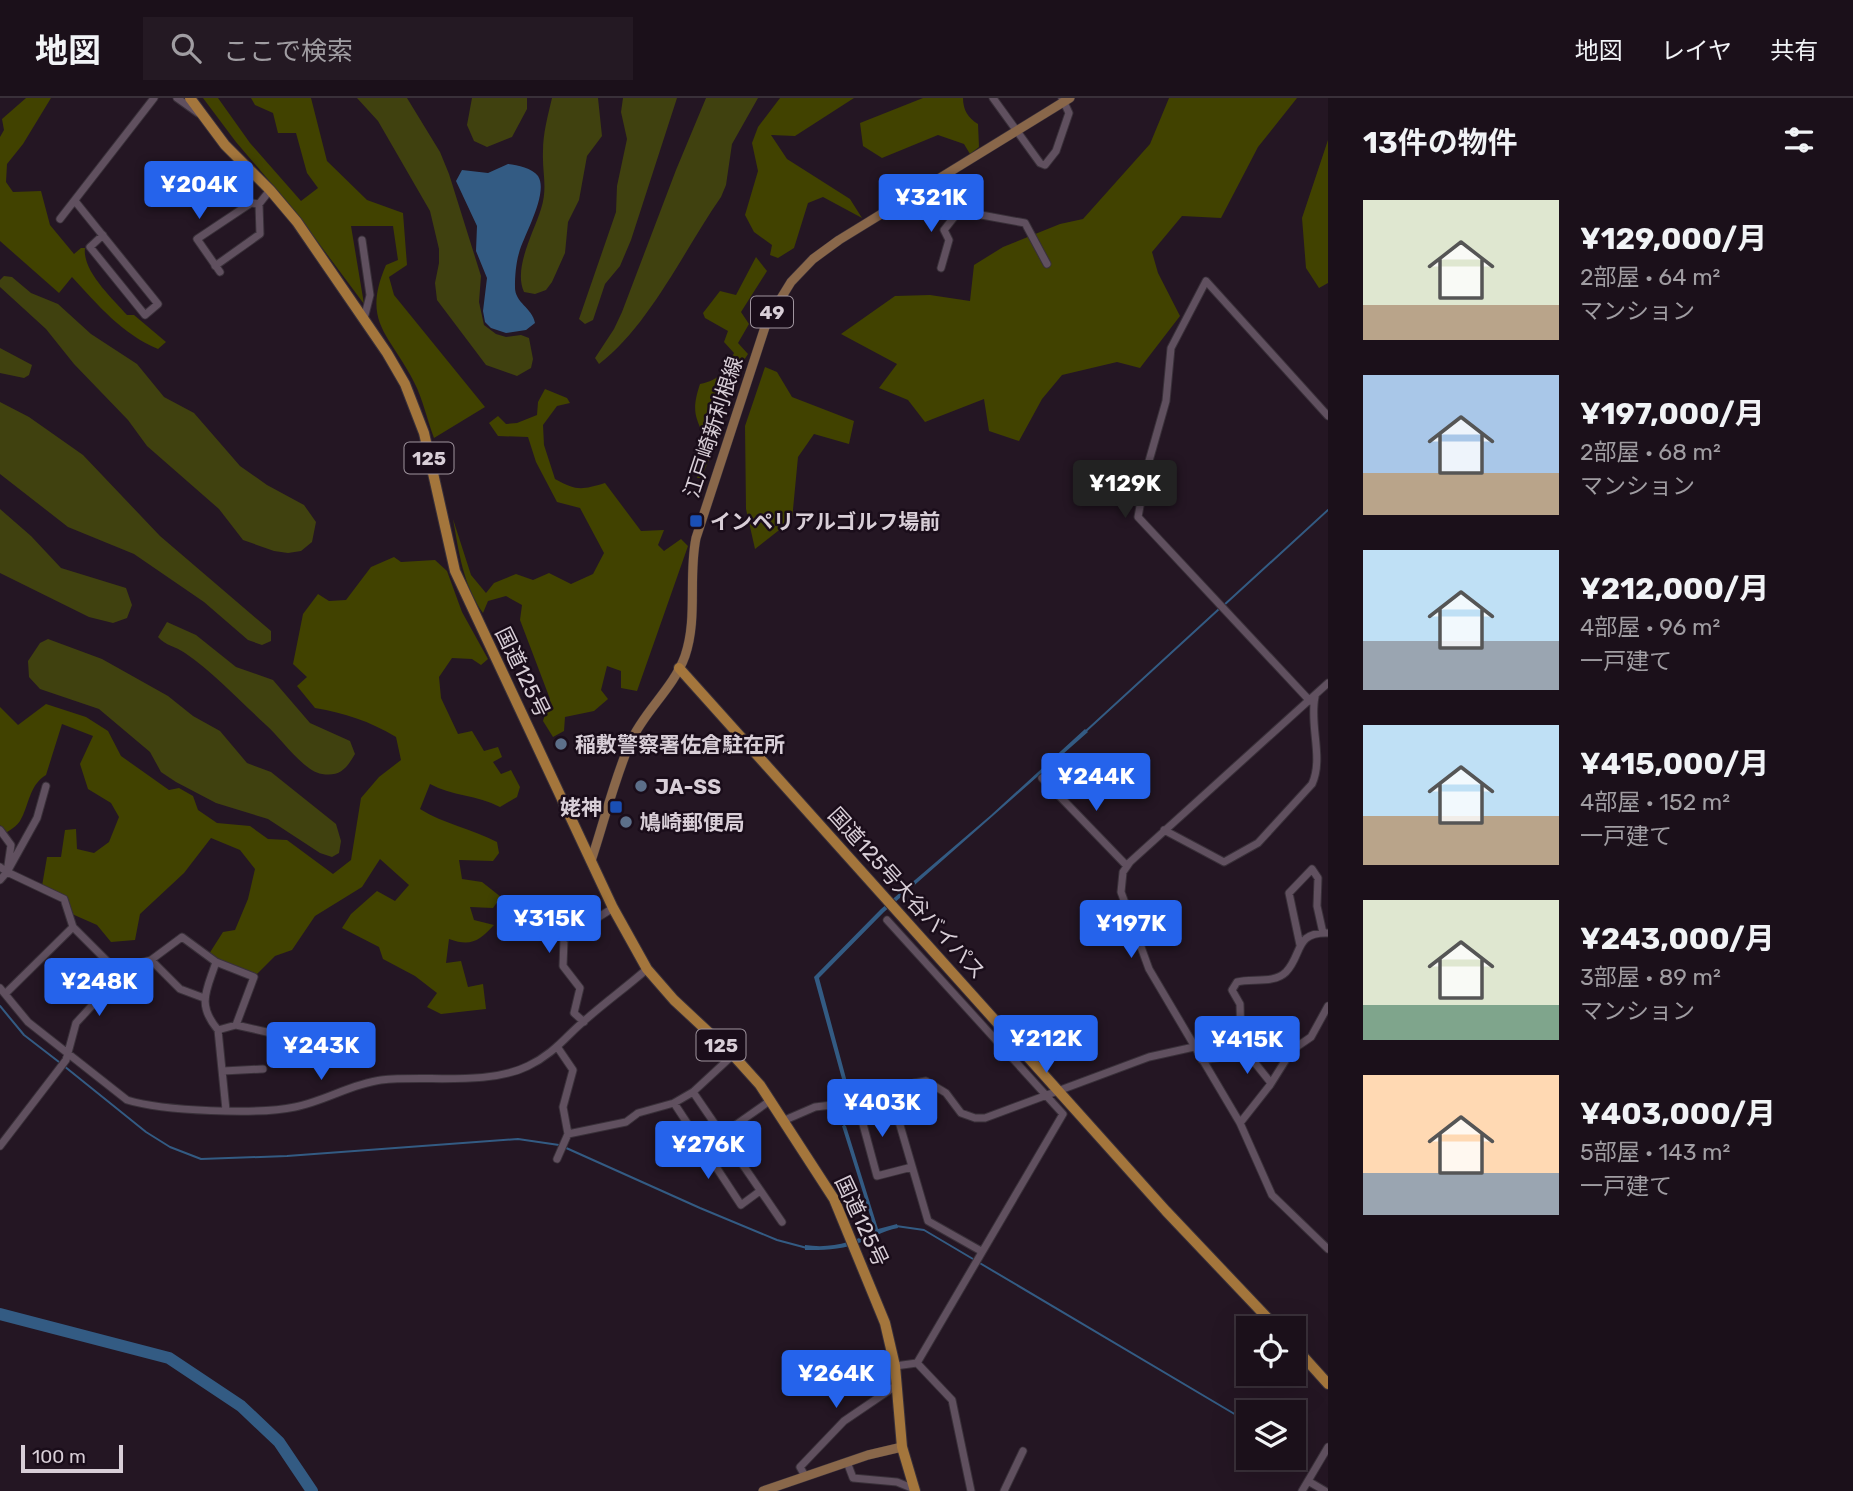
<!DOCTYPE html>
<html lang="ja">
<head>
<meta charset="utf-8">
<style>
	:root { --surface:#1b101a; --page:#241923; --text:#f1f3f6; --muted:#a09da2; --line:#393039; --accent:#2563eb }
	body { margin:0; font-family:Rubik,"Noto Sans JP",sans-serif; background:var(--page); color:var(--text); height:100vh; display:flex; flex-direction:column; font-size:26px; white-space:nowrap }
	* { box-sizing:border-box; margin:0 }
	p { font-size:23px; color:var(--muted) }
	.icon { flex:none; width:38px; height:38px; fill:none; stroke:currentColor; stroke-width:2; stroke-linecap:round; stroke-linejoin:round }
	.map { position:relative; flex:1; overflow:hidden }
	.drawer { display:flex; flex-direction:column; background:var(--surface); width:525px }
	.drawer>* { flex:none }
	.buttons { position:absolute; left:1236px; top:1218px; display:grid; gap:14px }
	.buttons a { display:grid; place-items:center; width:70px; height:70px; border-radius:0px; background:var(--surface); box-shadow:0 7px 28px #0002,0 0 0 2px var(--line); font-size:35px }
	.scale { position:absolute; left:21px; bottom:18px; width:102px; box-sizing:border-box; padding-left:7px; border:4px solid #d8ced7; border-top:0; font-size:19px; line-height:24px; white-space:nowrap; color:#d8ced7; -webkit-text-stroke:5px #1a0d1a; paint-order:stroke }
	.price { position:absolute; translate:-50% -60px; padding:0 16px; border-radius:7px; background:var(--accent); color:#fff; font-size:23px; line-height:46px; filter:drop-shadow(0 2px 4px #0008) }
	.price::after { content:''; position:absolute; left:50%; top:42px; width:21px; height:16px; margin-left:-10px; background:inherit; clip-path:polygon(0 0,100% 0,50% 100%) }
	.price.active { background:#222; color:#fff }
	ul { padding:0; list-style:none }
	li { display:flex; align-items:center; gap:21px; height:175px; padding:0 35px }
	li span { display:grid; place-items:center; flex:none; width:196px; height:140px; border-radius:0px; color:#555 }
	li>.icon { margin-inline-start:auto }
	span .icon { width:84px; height:84px; fill:#fffc; stroke-width:1 }
	li b { font-size:30px }
	h2 { display:flex; justify-content:space-between; align-items:center; height:84px; padding:0 35px; font-size:30px }
	header { display:flex; align-items:center; gap:42px; box-sizing:border-box; height:98px; padding:0 35px; background:var(--surface); border-bottom:2px solid var(--line) }
	header strong { font-size:33px }
	nav { display:flex; gap:38px; margin-inline-start:auto; font-size:24px }
	.search { width:490px; height:63px; background:var(--page); display:flex; align-items:center; gap:18px; box-sizing:border-box; padding:0 24px; border-radius:0px; color:var(--muted); font-size:26px }
	main { display:flex; flex:1; min-height:0 }
	.map>svg:first-child { display:block }
</style>
</head>
<body>
<header>
<strong>地図</strong>
<div class="search"><svg class="icon" aria-label="search" viewBox="0 0 24 24"><circle cx="10" cy="10" r="6"/><path d="M15 15l6 6"/></svg>ここで検索</div>
<nav><a>地図</a><a>レイヤ</a><a>共有</a></nav>
</header>
<main>
<div class="map">
<svg width="1328" height="1393" viewBox="0 0 1328 1393">
	<rect width="100%" height="100%" fill="#241623"/>
	<path fill="#40410f" d="M357 0H407L440 54 449 76 481 178 479 204 484 227 496 236 506 239 521 237 529 240 533 261 531 270 517 278 486 267 437 202 435 185 439 165V151L430 113 378 23Z
		M472 0H527V11L512 39 487 49 474 43 467 27Z
		M552 0H598L602 38 587 58 579 102 568 124 565 155 552 184 546 192 535 196 524 194C513 170 534 134 541 111 548 89 542 75 543 53 543 35 548 17 552 0Z
		M623 0H677L631 142 620 168 605 186 593 222 585 226 579 221 616 114 617 88 627 41 621 14Z
		M706 0H758L732 46 726 87 721 99C684 152 650 227 599 266L595 260 614 231 622 214 676 72Z
		M4 178 12 179 31 195 58 206 91 236 137 266 164 299 194 315 240 368 267 387 304 407 316 424 312 444 301 453 288 455 274 453 243 442 219 411 147 348 128 322 74 266 46 231 0 189V182Z
		M0 250 32 267 29 277 24 280 0 275Z
		M0 304 29 319 83 357 160 438 271 533V543L262 547 248 542 204 504 134 456 68 429 0 376Z
		M0 411 31 438 61 470 126 490 132 507 127 520 113 525 89 519 0 475Z
		M167 524 196 537 236 569 273 582 310 625 350 643 355 656C347 670 340 679 322 676 303 673 281 640 266 627 240 603 214 575 185 555 175 548 166 548 158 539Z
		M48 541 102 561 168 598 193 618 220 633 247 665 271 674 336 726 341 743 339 755 332 759 320 755 268 721 216 705 176 684 161 674 150 654 99 611 40 591 29 579 28 563 40 545Z"/>
	<path fill="#414200" d="M26 0H51L23 46 7 66 6 84 13 94 41 93 50 127 74 156 81 150H85C82 173 113 201 127 217H134L166 244 158 251C122 236 98 207 72 179L59 195 0 143V39L4 32 2 21Z
		M203 0H218L250 45 301 103 318 90 307 75 296 35H278L273 15 255 7 251 0H311L327 63 367 102 403 115 407 167 389 179 394 197 485 309 434 340C427 322 423 301 414 284 390 236 361 225 386 167L398 162 393 128H351L364 206 294 112 236 44Z
		M780 0H854L795 38 771 37 787 61 850 101 862 120 823 99 808 105 794 150 778 160 770 157 772 147 754 134 745 117 758 73 752 45 758 29Z
		M923 0H963C963 12 968 20 978 26L979 49 970 56 964 46 938 37 882 60 863 48 860 25Z
		M1169 0H1297L1258 49 1221 120 1182 118 1152 154 1158 175 1180 218 1140 270 1117 264 1062 277 1042 301 1019 343 989 333 984 301 925 324 908 302 879 290 897 266 841 236 895 198 930 197 970 203 974 167 1003 149 1060 126 1083 121 1150 46Z
		M1328 42V185L1319 190 1306 170 1302 120Z
		M756 159 767 173 741 214 749 226 738 245 748 256C729 286 704 296 721 334L701 380H697L707 349C699 320 689 319 700 286 720 282 725 273 734 255L724 244 728 233 705 220 703 215 720 193 736 197Z
		M765 269 777 274 792 299 854 323 849 346 814 336 798 359 792 422 755 451 746 411 745 328Z
		M545 291 567 300 570 305 557 308 543 327 544 347 555 381C577 393 581 392 605 385L641 433 664 432 658 447 664 453 681 441 688 448 637 593 621 590V573L607 568 601 592 608 601 594 613 565 619 564 633 553 639 543 623 550 601 520 522 522 507 506 498 488 503 483 515C463 487 459 454 453 421L471 477 486 495 494 485 516 476 533 482 549 475 571 486 593 476 604 455 580 410 557 404 536 364 528 339 498 338 489 325 498 318 506 326 517 325 537 317 538 304Z
		M394 459 401 464 435 462 447 473 462 514 488 561 481 567 472 561 452 560 439 579 441 600 458 636 472 633 484 653 498 649 502 659 493 664 501 676 511 672 520 689 517 699 500 709C477 697 452 698 430 686L420 711C444 726 472 731 497 744L499 755 493 763 459 762 462 781 482 784 501 799 493 810 470 809 474 822 494 827C479 843 471 849 449 841L446 865 461 863 468 889 483 886 486 911 441 916 427 909 437 895 415 878 383 861 379 849 342 830 351 816 377 793 395 803 409 787 380 761 362 789 315 818 292 852 275 858 255 878 234 872 209 856 223 834 235 832 248 801 255 771 240 752 211 740 184 775 140 816 135 842 111 844 97 827 72 816 66 799 42 788 47 759H61L65 732 76 731 77 751 94 755 109 744 119 719 111 705 88 691 80 666 93 638 62 626 46 677C29 687 29 708 20 723 17 728 10 732 6 735L0 727V609L18 627 46 606 86 619 108 633 121 658 169 692 179 690 193 698 198 712 217 725 250 728 268 741 287 742 333 776 351 762 361 700 379 679 401 662 396 639C369 623 345 615 315 610L297 588 307 579 293 566 303 516 318 496 329 503 346 502 371 469Z"/>
	<path fill="#335b83" d="M508 66C518 67 532 70 538 78 549 95 524 137 519 155 516 165 515 178 515 188 514 205 532 209 535 225L526 232 506 235 491 230 485 224 483 213 487 180 476 153 477 128 456 83 462 72 488 75Z
		M1085 631 1088 634 884 814 819 880 851 999 849 1010 846 1009 847 999 814 879 881 811 991 717Z
		M842 1028H846L878 1131 897 1126 898 1130C882 1133 871 1141 856 1146 839 1152 822 1152 805 1152V1147C831 1151 853 1144 875 1133Z"/>
	<g fill="none" stroke-linecap="round" stroke-linejoin="round">
		<path stroke="#335b83" stroke-width="2" d="M1223 508 1328 412
			M1086 633 1219 511
			M0 908 24 937 59 964
			M64 968 146 1034 170 1049 201 1061 287 1058 518 1041 559 1047
			M844 1029 848 1007
			M564 1049 700 1110 777 1142 807 1150
			M896 1128 924 1132 973 1161
			M978 1164 1248 1324"/>
		<path stroke="#335b83" stroke-width="12" d="M0 1216 169 1260 241 1308 279 1344 312 1393"/>
		<g stroke="#393039" stroke-width="9">
			<path id="minor" d="M177 0 198 15
				M993 0 1040 65 1045 67 1056 53 1069 15 1062 0
				M934 85 965 114 1025 125 1047 166
				M75 103 158 206 145 217 90 149 103 137
				M60 121 154 0
				M362 142 370 197 364 221
				M215 168 260 136 259 106
				M941 170 949 142 944 132 955 118 958 109
				M220 174 197 141 251 105 259 106 270 92
				M1328 585 1130 764 1123 774 1121 794 1149 871 1240 1025 1272 1097 1328 1151
				M1310 603 1138 419 1147 370 1166 303 1171 250 1206 183 1328 318
				M1042 680 1127 768
				M0 732 11 747 7 774 0 769
				M1164 732 1224 764 1258 745 1312 686C1324 660 1309 627 1315 599
				M7 774 37 720 46 688
				M0 782 7 774 64 801 73 829 115 871 151 862 182 839 216 864 254 879 236 927
				M887 822 1063 1016 917 1265 895 1268
				M1300 847 1289 795 1312 771 1318 780 1317 808 1323 835
				M151 862 180 891 204 900
				M216 864C207 892 196 906 218 932L236 927 289 939 291 951 300 952 308 962
				M0 890 28 924 127 1002C163 1013 258 1017 295 1009 325 1003 351 986 381 982 426 977 488 988 528 968 545 960 557 949 570 936 593 913 622 893 647 871
				M5 896 73 829
				M584 924 574 915 580 890 563 868 564 841 613 810
				M218 932 226 1012
				M558 950 573 972 563 1009 568 1036
				M1229 958 1251 960 1271 985
				M1202 962 1229 958 1232 950 1241 942 1240 906 1232 892 1237 884C1252 880 1274 886 1286 874 1303 856 1294 834 1328 835
				M223 973 263 971
				M890 993 928 1123 981 1153
				M693 994 782 1124
				M857 1004 877 1078 912 1069
				M674 1005 741 1107 760 1093
				M785 1022 815 1009 857 1004 914 985 926 983 946 995 961 1015 975 1020H985L1149 959 1194 949
				M1240 1025 1270 987 1292 952 1311 939 1328 908
				M0 1048 66 962 76 925 110 888 115 871
				M662 1053 687 1061 771 1002
				M557 1061 568 1036 626 1024 638 1015 674 1005 693 994 733 957
				M917 1265 952 1302 971 1393
				M847 1364 853 1380 897 1384 914 1391
				M805 1378 800 1369 844 1323 897 1287
				M1308 1383 1325 1393
				M1004 1393 1023 1353
				M1302 1393 1328 1349"/>
		</g>
		<g stroke="#393039" stroke-width="10">
			<path id="major" d="M591 763C604 724 614 682 630 645 644 613 673 591 685 558 698 520 688 479 696 440L767 223 791 184 813 161 839 142 1070 0
				M763 1393 868 1357 902 1349"/>
		</g>
		<g stroke="#393039" stroke-width="12">
			<path id="highway" d="M190 0 225 47 270 92 297 124 387 255 405 286 424 335 455 473 613 810 647 871 674 902 733 957 760 987 834 1101 885 1225 895 1268 902 1349 915 1393
				M679 570 1166 1113 1277 1230
				M1293 1247 1328 1286"/>
		</g>
		<use href="#minor" stroke="#60505f" stroke-width="7"/>
		<use href="#major" stroke="#89674a" stroke-width="9"/>
		<use href="#highway" stroke="#a4763c" stroke-width="10"/>
	</g>
	<g fill="#1a4fb4" stroke="#1a0d1a" stroke-width="2.5">
		<rect x="689" y="416" width="14" height="14" rx="3.5"/>
		<rect x="609" y="702" width="14" height="14" rx="3.5"/>
	</g>
	<g fill="#5c6f8a" stroke="#1a0d1a" stroke-width="2.5">
		<circle cx="561" cy="646" r="7"/>
		<circle cx="641" cy="688" r="7"/>
		<circle cx="626" cy="724" r="7"/>
	</g>
	<g text-anchor="middle" dominant-baseline="central" stroke-width="5" stroke-linejoin="round" paint-order="stroke">
		<g fill="#1a0d1a" stroke="#9f949e" stroke-width="2">
			<rect x="751" y="198.5" width="42" height="31" rx="5"/>
			<rect x="404.5" y="344.5" width="49" height="31" rx="5"/>
			<rect x="696.5" y="931.5" width="49" height="31" rx="5"/>
		</g>
		<g font-size="19" font-weight="bold" fill="#d8ced7">
			<text x="772" y="214">49</text>
			<text x="429" y="360">125</text>
			<text x="721" y="947">125</text>
		</g>
		<g font-size="21" fill="#d8ced7" stroke="#1a0d1a">
			<text transform="translate(713 329) rotate(-72)">江戸崎新利根線</text>
			<text transform="translate(523 574) rotate(64)">国道125号</text>
			<text transform="translate(907 795) rotate(48)">国道125号大谷バイパス</text>
			<text transform="translate(862 1123) rotate(65)">国道125号</text>
		</g>
		<g font-size="21" font-weight="bold" fill="#d8ced7" stroke="#1a0d1a" text-anchor="start">
			<text x="710" y="423">インペリアルゴルフ場前</text>
			<text x="575" y="646">稲敷警察署佐倉駐在所</text>
			<text x="655" y="688">JA-SS</text>
			<text x="602" y="709" text-anchor="end">姥神</text>
			<text x="640" y="724">鳩崎郵便局</text>
		</g>
	</g>
</svg>
<div class="buttons">
<a><svg class="icon" aria-label="locate" viewBox="0 0 24 24"><circle cx="12" cy="12" r="6"/><path d="M12 2v4M12 18v4M2 12h4M18 12h4"/></svg></a>
<a><svg class="icon" aria-label="layers" viewBox="0 0 24 24"><path d="M12 4l9 5-9 5-9-5zM3 14l9 5 9-5"/></svg></a>
</div>
<div class="scale">100 m</div>
<b class="price" style="left:199px;top:123px">¥204K</b>
<b class="price" style="left:931px;top:136px">¥321K</b>
<b class="price active" style="left:1125px;top:422px">¥129K</b>
<b class="price" style="left:1096px;top:715px">¥244K</b>
<b class="price" style="left:549px;top:857px">¥315K</b>
<b class="price" style="left:1131px;top:862px">¥197K</b>
<b class="price" style="left:99px;top:920px">¥248K</b>
<b class="price" style="left:1046px;top:977px">¥212K</b>
<b class="price" style="left:1247px;top:978px">¥415K</b>
<b class="price" style="left:321px;top:984px">¥243K</b>
<b class="price" style="left:882px;top:1041px">¥403K</b>
<b class="price" style="left:708px;top:1083px">¥276K</b>
<b class="price" style="left:836px;top:1312px">¥264K</b>
</div>
<section class="drawer">
<h2>13件の物件<svg class="icon" aria-label="filters" viewBox="0 0 24 24"><path d="M4 7h16M4 17h16"/><circle cx="9" cy="7" r="2"/><circle cx="15" cy="17" r="2"/></svg></h2>
<ul>
<li><span style="background:linear-gradient(#dfe7d0 75%,#b9a48a 0)"><svg class="icon" aria-label="home" viewBox="0 0 24 24"><path d="M3 11l9-7 9 7M6 9v11h12V9"/></svg></span><div><b>¥129,000/月</b><p>2部屋 · 64 m²</p><p>マンション</p></div></li>
<li><span style="background:linear-gradient(#a9c7e8 70%,#b9a48a 0)"><svg class="icon" aria-label="home" viewBox="0 0 24 24"><path d="M3 11l9-7 9 7M6 9v11h12V9"/></svg></span><div><b>¥197,000/月</b><p>2部屋 · 68 m²</p><p>マンション</p></div></li>
<li><span style="background:linear-gradient(#bfe0f5 65%,#9aa5b1 0)"><svg class="icon" aria-label="home" viewBox="0 0 24 24"><path d="M3 11l9-7 9 7M6 9v11h12V9"/></svg></span><div><b>¥212,000/月</b><p>4部屋 · 96 m²</p><p>一戸建て</p></div></li>
<li><span style="background:linear-gradient(#bfe0f5 65%,#b9a48a 0)"><svg class="icon" aria-label="home" viewBox="0 0 24 24"><path d="M3 11l9-7 9 7M6 9v11h12V9"/></svg></span><div><b>¥415,000/月</b><p>4部屋 · 152 m²</p><p>一戸建て</p></div></li>
<li><span style="background:linear-gradient(#dfe7d0 75%,#7fa58c 0)"><svg class="icon" aria-label="home" viewBox="0 0 24 24"><path d="M3 11l9-7 9 7M6 9v11h12V9"/></svg></span><div><b>¥243,000/月</b><p>3部屋 · 89 m²</p><p>マンション</p></div></li>
<li><span style="background:linear-gradient(#ffd9b3 70%,#9aa5b1 0)"><svg class="icon" aria-label="home" viewBox="0 0 24 24"><path d="M3 11l9-7 9 7M6 9v11h12V9"/></svg></span><div><b>¥403,000/月</b><p>5部屋 · 143 m²</p><p>一戸建て</p></div></li>
</ul>
</section>
</main>
</body>
</html>
